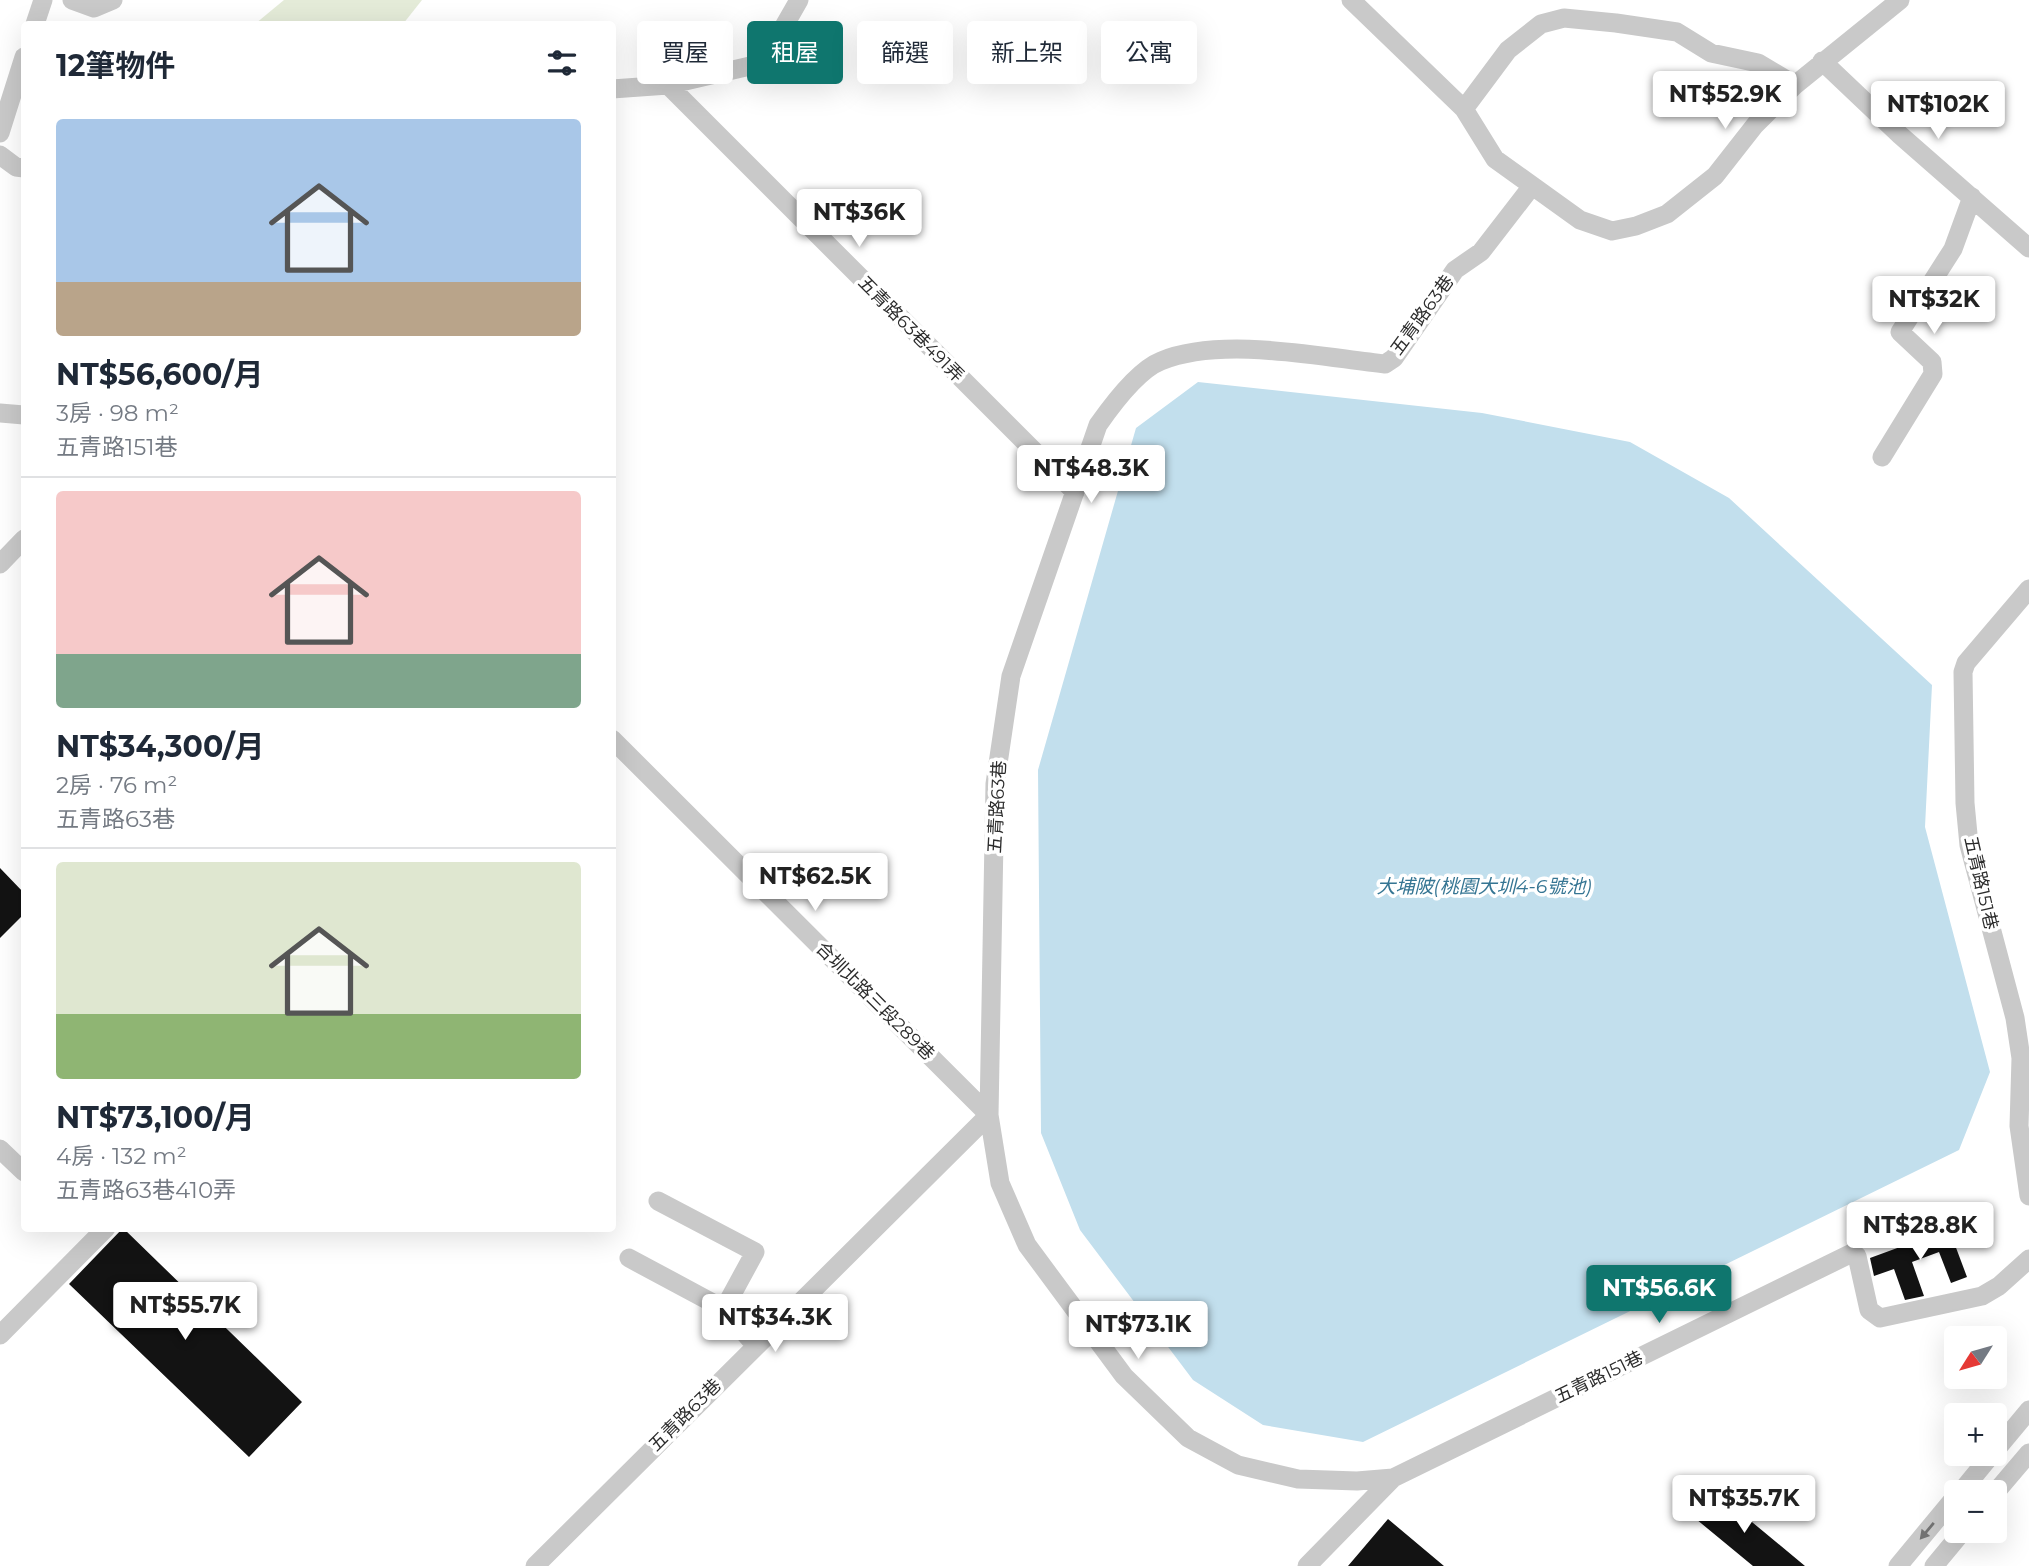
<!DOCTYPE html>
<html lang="zh-TW">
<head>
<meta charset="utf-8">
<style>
	:root { --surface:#fff; --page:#f2f2f3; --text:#1f2937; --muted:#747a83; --line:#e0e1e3; --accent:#0f766e }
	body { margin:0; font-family:Montserrat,"Noto Sans TC",sans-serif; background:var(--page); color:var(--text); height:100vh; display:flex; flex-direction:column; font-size:26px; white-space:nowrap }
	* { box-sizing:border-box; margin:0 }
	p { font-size:23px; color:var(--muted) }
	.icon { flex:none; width:38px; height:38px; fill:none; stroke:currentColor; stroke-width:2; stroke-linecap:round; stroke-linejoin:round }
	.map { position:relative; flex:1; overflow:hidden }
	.details { position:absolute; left:21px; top:21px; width:595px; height:1211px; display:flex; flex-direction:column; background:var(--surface); border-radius:7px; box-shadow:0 7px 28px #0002 }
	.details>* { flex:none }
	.top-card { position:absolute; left:637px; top:21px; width:665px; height:63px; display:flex; gap:14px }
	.needle { width:46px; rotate:233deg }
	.tools { position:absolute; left:1944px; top:1326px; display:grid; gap:14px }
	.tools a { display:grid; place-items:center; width:63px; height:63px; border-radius:7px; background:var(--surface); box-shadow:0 7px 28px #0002; font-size:35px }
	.price { position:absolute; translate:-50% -60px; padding:0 16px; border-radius:7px; background:#fff; color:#222; font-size:23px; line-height:46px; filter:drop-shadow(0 2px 4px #0008) }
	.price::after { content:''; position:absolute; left:50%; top:42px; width:21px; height:16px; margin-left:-10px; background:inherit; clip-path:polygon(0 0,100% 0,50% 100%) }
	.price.current { background:var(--accent); color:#fff }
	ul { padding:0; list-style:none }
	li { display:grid; align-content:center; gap:14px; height:371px; padding:0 35px }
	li+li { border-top:2px solid var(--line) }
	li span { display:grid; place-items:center; height:217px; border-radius:7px; color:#555 }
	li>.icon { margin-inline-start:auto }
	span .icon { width:126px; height:126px; fill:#fffc; stroke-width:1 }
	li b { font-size:30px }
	h2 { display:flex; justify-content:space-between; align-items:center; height:84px; padding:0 35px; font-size:30px }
	.tag { padding:0 24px; border-radius:7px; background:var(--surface); box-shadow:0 7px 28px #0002; font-size:24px; line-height:63px }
	.tag.current { background:var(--accent); color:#fff }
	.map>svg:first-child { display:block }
</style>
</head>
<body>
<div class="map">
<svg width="2029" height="1566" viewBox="0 0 2029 1566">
	<rect width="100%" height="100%" fill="#fff"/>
	<path fill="#e4ebd8" d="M284 0H422L403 24H255Z"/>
	<path fill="#c2dfed" d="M1198 382 1482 413 1630 442 1729 498 1932 685 1925 827 1990 1072 1959 1150 1363 1442 1263 1425 1193 1380 1080 1230 1041 1133 1038 770 1136 428Z"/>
	<path fill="#131313" d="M0 868 24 893V914L0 938Z
		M123 1228 302 1402 249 1457 69 1284Z
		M1949 1229 1967 1277 1951 1283 1939 1252 1912 1262 1924 1296 1905 1300 1894 1269 1874 1276 1870 1258Z
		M1717 1493 1805 1566H1753L1696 1519Z
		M1388 1519 1444 1566H1348Z"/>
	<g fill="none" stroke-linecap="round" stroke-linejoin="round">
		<path stroke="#c9c9c9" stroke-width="19" d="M72 0 94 8 113 0
			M1351 0 1464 109 1495 159 1580 220 1612 231 1636 226 1667 214 1715 176 1755 125 1795 85 1900 0
			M35 24 43 0
			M1822 61 1900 135 2029 248
			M668 85 763 63 799 0
			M612 89 668 85 1075 492
			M1464 109 1508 50 1541 24 1564 18 1616 23 1677 32 1711 53 1758 63 1795 85
			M0 133 24 57
			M0 155 16 167 24 168
			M0 413 24 415
			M1882 457 1933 374 1932 362 1900 332 1953 249 1972 197
			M0 564 24 539
			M2029 589 1966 663 1963 672 1965 803 1969 845 2015 1018 2021 1058 2019 1126 2029 1196
			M612 739 989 1115
			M0 1149 24 1172
			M658 1201 755 1252 724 1309
			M629 1258 724 1309 756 1346
			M0 1335 106 1228
			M1995 1451 2029 1410
			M1393 1478 1357 1481 1298 1479 1238 1465 1188 1438 1124 1376 1027 1245 1000 1183 989 1115 995 784 1011 676 1098 425C1112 405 1138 370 1161 361 1222 336 1320 357 1385 364L1394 358 1455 270 1481 252 1532 186
			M1960 1493 1992 1454
			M1995 1493 2029 1453
			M535 1566 989 1115
			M1307 1566 1393 1478 1852 1253 1857 1256 1869 1310 1880 1318 1982 1296 1999 1286 2029 1259
			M1898 1566 1956 1496
			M1934 1566 1963 1531"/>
	</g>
	<defs><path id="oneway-solid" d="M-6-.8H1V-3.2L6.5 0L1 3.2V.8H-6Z" transform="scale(1.75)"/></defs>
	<use fill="#737373" href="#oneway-solid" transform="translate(1927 1531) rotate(130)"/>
	<g text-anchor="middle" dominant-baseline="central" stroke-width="7" stroke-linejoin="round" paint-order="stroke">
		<g font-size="18" fill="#2c2c2c" stroke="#fff">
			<text transform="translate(1422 315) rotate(-54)">五青路63巷</text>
			<text transform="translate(911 329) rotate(45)">五青路63巷491弄</text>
			<text transform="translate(997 807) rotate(-87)">五青路63巷</text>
			<text transform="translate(1981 883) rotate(77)">五青路151巷</text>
			<text transform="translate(875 1001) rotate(45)">合圳北路三段289巷</text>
			<text transform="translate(1599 1377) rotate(-26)">五青路151巷</text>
			<text transform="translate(685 1415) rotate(-45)">五青路63巷</text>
		</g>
		<g font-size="19" font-style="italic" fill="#357593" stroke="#fff">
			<text x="1484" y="886">大埔陂(桃園大圳4-6號池)</text>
		</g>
	</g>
</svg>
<div class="tools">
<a><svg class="needle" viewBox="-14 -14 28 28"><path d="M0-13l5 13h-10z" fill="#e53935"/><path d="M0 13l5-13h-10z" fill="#747a83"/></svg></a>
<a>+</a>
<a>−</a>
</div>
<b class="price" style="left:1725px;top:131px">NT$52.9K</b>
<b class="price" style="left:1938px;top:141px">NT$102K</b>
<b class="price" style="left:859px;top:249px">NT$36K</b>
<b class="price" style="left:1934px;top:336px">NT$32K</b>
<b class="price" style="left:1091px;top:505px">NT$48.3K</b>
<b class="price" style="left:815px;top:913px">NT$62.5K</b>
<b class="price" style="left:1920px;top:1262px">NT$28.8K</b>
<b class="price current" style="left:1659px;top:1325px">NT$56.6K</b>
<b class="price" style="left:185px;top:1342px">NT$55.7K</b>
<b class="price" style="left:775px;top:1354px">NT$34.3K</b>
<b class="price" style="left:1138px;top:1361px">NT$73.1K</b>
<b class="price" style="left:1744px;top:1535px">NT$35.7K</b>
<div class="top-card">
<a class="tag">買屋</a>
<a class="tag current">租屋</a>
<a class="tag">篩選</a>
<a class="tag">新上架</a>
<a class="tag">公寓</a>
</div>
<section class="details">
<h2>12筆物件<svg class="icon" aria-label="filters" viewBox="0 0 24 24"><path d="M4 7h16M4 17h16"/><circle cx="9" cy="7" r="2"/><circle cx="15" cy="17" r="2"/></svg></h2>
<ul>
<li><span style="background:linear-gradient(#a9c7e8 75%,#b9a48a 0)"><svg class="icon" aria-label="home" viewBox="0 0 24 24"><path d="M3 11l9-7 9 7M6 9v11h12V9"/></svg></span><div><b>NT$56,600/月</b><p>3房 · 98 m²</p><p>五青路151巷</p></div></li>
<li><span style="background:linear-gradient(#f6c9c9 75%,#7fa58c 0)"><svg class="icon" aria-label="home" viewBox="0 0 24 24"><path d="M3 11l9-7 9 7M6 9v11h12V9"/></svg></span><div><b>NT$34,300/月</b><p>2房 · 76 m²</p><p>五青路63巷</p></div></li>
<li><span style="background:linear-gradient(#dfe7d0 70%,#8fb573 0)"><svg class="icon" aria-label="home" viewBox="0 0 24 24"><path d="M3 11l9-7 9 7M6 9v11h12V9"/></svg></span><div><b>NT$73,100/月</b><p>4房 · 132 m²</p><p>五青路63巷410弄</p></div></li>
</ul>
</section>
</div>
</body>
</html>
